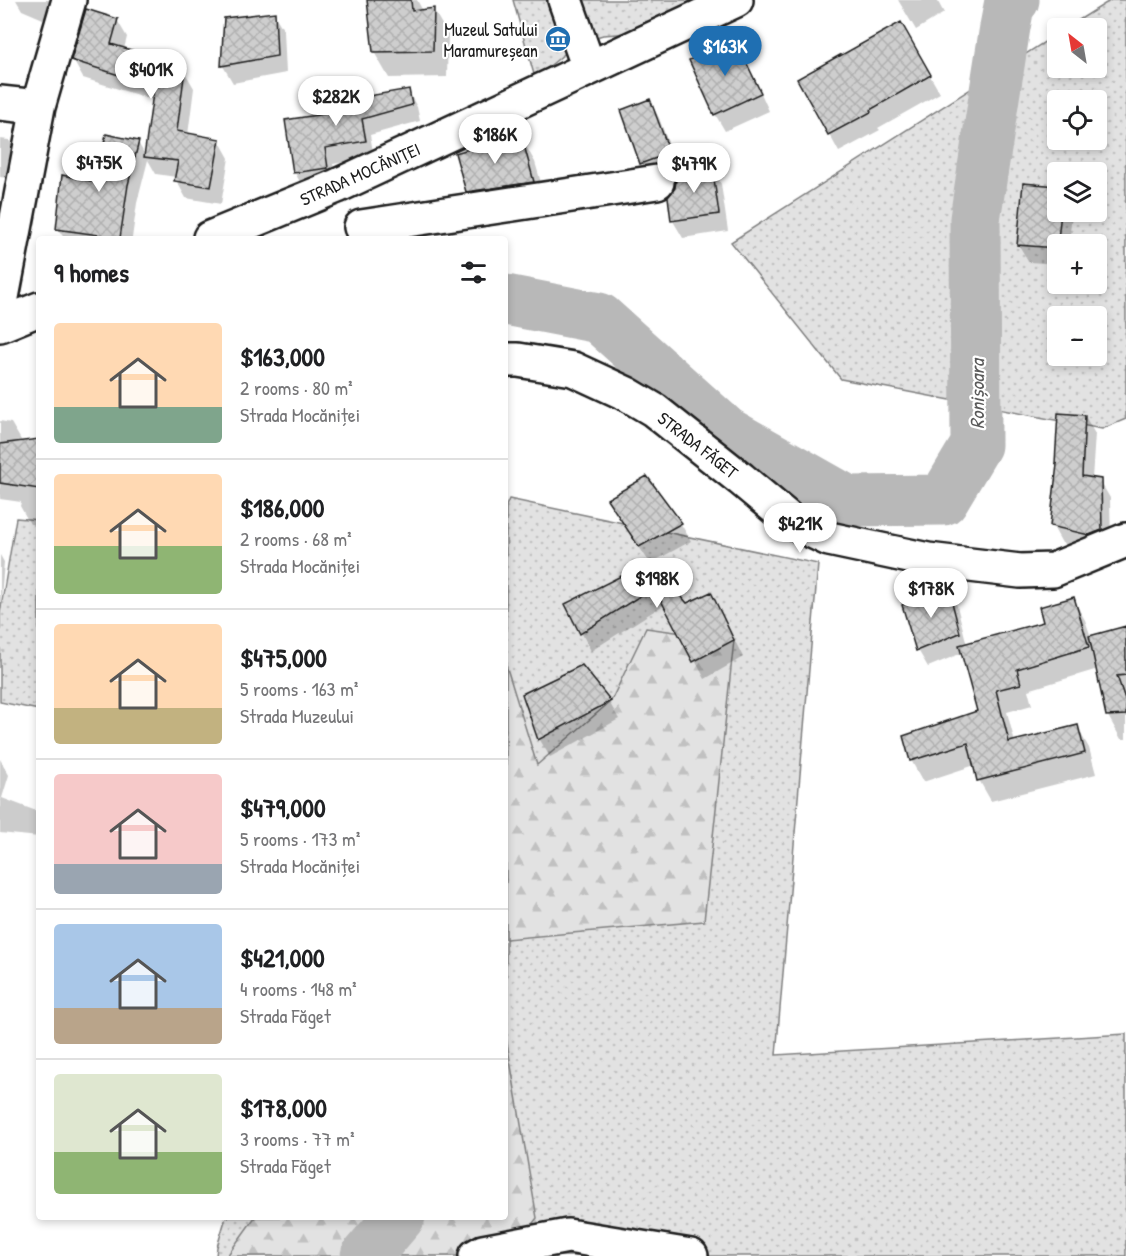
<!DOCTYPE html>
<html lang="en">
<head>
<meta charset="utf-8">
<style>
	:root { --surface:#fff; --page:#f2f2f2; --text:#202124; --muted:#757577; --line:#e0e0e0; --accent:#1f6fb2 }
	body { margin:0; font-family:"Patrick Hand",sans-serif; background:var(--page); color:var(--text); height:100vh; display:flex; flex-direction:column; font-size:22px; white-space:nowrap }
	* { box-sizing:border-box; margin:0 }
	p { font-size:20px; color:var(--muted) }
	.icon { flex:none; width:33px; height:33px; fill:none; stroke:currentColor; stroke-width:2; stroke-linecap:round; stroke-linejoin:round }
	.map { position:relative; flex:1; overflow:hidden }
	.details { position:absolute; left:36px; top:236px; width:472px; height:984px; display:flex; flex-direction:column; background:var(--surface); border-radius:6px; box-shadow:0 3px 9px #0003 }
	.details>* { flex:none }
	.needle { width:39px; rotate:329deg }
	.controls { position:absolute; left:1047px; top:18px; display:grid; gap:12px }
	.controls a { display:grid; place-items:center; width:60px; height:60px; border-radius:6px; background:var(--surface); box-shadow:0 3px 9px #0003; font-size:30px }
	.price { position:absolute; translate:-50% -51px; padding:0 14px; border-radius:21px; background:#fff; color:#222; font-size:20px; line-height:39px; filter:drop-shadow(0 2px 3px #0008) }
	.price::after { content:''; position:absolute; left:50%; top:36px; width:18px; height:14px; margin-left:-9px; background:inherit; clip-path:polygon(0 0,100% 0,50% 100%) }
	.price.current { background:var(--accent); color:#fff }
	ul { padding:0; list-style:none }
	li { display:flex; align-items:center; gap:18px; height:150px; padding:0 18px }
	li+li { border-top:2px solid var(--line) }
	li span { display:grid; place-items:center; flex:none; width:168px; height:120px; border-radius:6px; color:#555 }
	li>.icon { margin-inline-start:auto }
	span .icon { width:72px; height:72px; fill:#fffc; stroke-width:1 }
	li b { font-size:26px }
	h2 { display:flex; justify-content:space-between; align-items:center; height:72px; padding:0 18px; font-size:26px }
	.map>svg:first-child { display:block }
</style>
</head>
<body>
<div class="map">
<svg width="1126" height="1256" viewBox="0 0 1126 1256">
	<defs>
		<pattern id="grass-dots" width="8" height="8" patternUnits="userSpaceOnUse" patternTransform="scale(1.5)"><rect width="8" height="8" fill="#e2e2e2"/><path d="M2 2h.1M6 6h.1" fill="none" stroke="#c1c1c1" stroke-width="1.8" stroke-linecap="round"/></pattern>
		<pattern id="forest-firs" width="22" height="20" patternUnits="userSpaceOnUse" patternTransform="scale(1.5)"><rect width="22" height="20" fill="#e2e2e2"/><path d="M5 1l3.5 6h-7zM16 11l3.5 6h-7z" fill="#c1c1c1"/></pattern>
		<pattern id="building-cross-hatch" width="8" height="8" patternUnits="userSpaceOnUse" patternTransform="scale(1.5)"><rect width="8" height="8" fill="#cecece"/><path d="M0 0l8 8M0 8l8-8" fill="none" stroke="#b0b0b0"/></pattern>
	</defs>
	<rect width="100%" height="100%" fill="#fff"/>
	<filter id="ink" filterUnits="userSpaceOnUse"><feTurbulence type="fractalNoise" baseFrequency=".0167" numOctaves="2"/><feDisplacementMap in="SourceGraphic" scale="12" xChannelSelector="R" yChannelSelector="G"/><feConvolveMatrix kernelMatrix="1 2 1 2 8 2 1 2 1" color-interpolation-filters="sRGB"/></filter>
	<g filter="url(#ink)">
		<path fill="url(#grass-dots)" stroke="#7f7f7f" stroke-width="1.5" fill-rule="evenodd" d="M513 0H699L633 33 603 35 579 42 535 78Z
			M1111 0H1126V419L1102 429 841 379 731 242 1057 34 1058 68H1096V28H1066ZM1058 100H1096V140H1058ZM1058 172H1096V212H1058ZM1058 244H1096V284H1058ZM1058 316H1096V356H1058Z
			M509 499 818 564 776 1055 1126 1034V1256H216L217 1247 226 1217 506 1216V506Z
			M16 518 39 520V710L0 702V613Z"/>
		<path fill="url(#forest-firs)" stroke="#7f7f7f" stroke-width="1.5" d="M646 628 734 640 704 921 506 939V665L537 765 611 701Z
			M506 1037 537 1218 507 1256H227L255 1217 506 1216Z"/>
		<path fill="#0003" d="M16 0H70L57 25 22 10Z
			M369 0H417L423 11 433 9 448 35 447 77 389 78 374 52Z
			M898 0H937L944 13 916 30Z
			M274 14 284 31 286 73 233 83 223 66 226 20Z
			M117 20 127 37 124 49 137 53 145 66 184 71 194 88 188 135 219 140 229 158 221 204 186 198 176 180V177L156 174 148 160 137 203 132 238H64L58 229 98 184 138 143 146 156 154 100 83 78 73 60Z
			M900 24 940 93 878 128 880 130 839 152 799 79Z
			M735 41 745 58 769 111 725 131 715 114Z
			M408 91 417 107 420 121 370 135 374 157 333 164 337 184 304 189 295 173 326 116Z
			M650 101 659 118 679 172 711 167 721 184 728 231 683 238 673 221 669 198 676 189 677 180 674 172 652 181 642 163Z
			M520 136 535 162 548 207 483 217 468 191Z
			M0 139 9 140 19 157 16 179 0 177Z
			M1058 212H1072L1069 244H1058V264L1029 262 1018 244Z
			M1085 416 1095 434 1092 479 1100 481 1110 498 1111 547 1100 552 1062 543 1052 525Z
			M0 421 11 423 21 440 20 443 39 441V524H30L20 506 21 502 0 499Z
			M646 478 681 524 691 541 651 563 687 605 720 611 743 657 705 679 665 604 591 651 567 605 650 563 619 517Z
			M0 555 4 562 0 611Z
			M947 589 957 606 967 645 1045 623 1073 599 1085 620 1091 637 1126 627V739H1121L1108 716 1098 669 1028 690 1032 705 1007 712 1015 743 1077 727 1089 748 1096 774 991 801 979 780 975 765 923 782 911 760 979 712 962 653 928 667 918 650Z
			M524 695 609 702 619 719 550 757 540 740Z
			M0 759 9 775 2 798 39 812V837L0 833Z"/>
		<g fill="none" stroke-linecap="round" stroke-linejoin="round">
			<path stroke="#b8b8b8" stroke-width="51" d="M506 300 599 318 726 432 848 501 943 500 976 445 975 219 1005 27 1010 1 1014 0
				M366 1256 400 1216"/>
		</g>
		<path fill="url(#building-cross-hatch)" stroke="#1c1c1c" stroke-width="1.5" d="M367 0H411L412 11 434 8 433 51 373 52Z
			M86 9 118 19 111 44 138 52 135 63 185 69 177 131 220 139 211 187 174 181 178 161 144 157 154 86 71 60Z
			M275 12 277 56 221 66 224 18Z
			M901 22 931 75 870 110 871 112 828 135 797 79 840 55V56Z
			M735 39 761 93 714 115 689 60Z
			M409 89 412 105 362 119 366 141 325 148 328 168 293 173 285 120 324 114 322 104Z
			M650 99 670 153 640 164 621 110Z
			M106 134 139 141 128 185 120 238 56 229 62 175 96 182Z
			M521 134 534 182 466 192 455 153Z
			M712 165 719 214 671 221 668 197 675 188 676 180 672 171Z
			M1023 183 1058 186V212H1061L1057 248 1017 245Z
			M1058 413 1085 415 1082 476 1101 479 1102 530 1089 535 1050 526 1057 464 1055 463Z
			M39 439V489L0 483V444Z
			M647 476 682 523 639 547 607 499Z
			M651 561 687 603 711 592 734 640 693 662 654 587 580 634 565 604Z
			M948 587 960 633 916 651 902 605Z
			M1074 597 1089 647 1017 669 1021 684 996 690 1009 742 1078 725 1085 753 977 781 968 743 910 761 903 736 977 711 959 645 1043 622 1039 607Z
			M1126 626V675L1117 676 1126 702V715L1106 716 1089 636Z
			M582 665 611 701 538 740 522 694Z"/>
		<g fill="none" stroke-linecap="round" stroke-linejoin="round">
			<g stroke="#1c1c1c" stroke-width="38">
				<path id="minor" d="M565 0 589 68
					M0 103 38 107
					M361 227 657 182
					M210 238 337 186 736 0
					M0 308 38 107 69 0
					M0 325 39 309
					M506 360H518L573 369 627 394 654 410 741 479 791 521 829 539 928 560 1020 571 1053 570 1126 540
					M476 1256 483 1252 568 1236 691 1256"/>
			</g>
			<use href="#minor" stroke="#fff" stroke-width="33"/>
		</g>
	</g>
	<defs>
		<g id="museum-disc" transform="scale(1.35)"><circle r="9.5" fill="#1f6fb2" stroke="#fff"/><path d="M0-6L6-3V-2H-6V-3ZM-5-1h2V3h-2ZM-1-1h2V3h-2ZM3-1h2V3H3ZM-6 4H6V6H-6Z" fill="#fff"/></g>
	</defs>
	<g fill-rule="evenodd">
		<use href="#museum-disc" x="558" y="39"/>
	</g>
	<g text-anchor="middle" dominant-baseline="central" stroke-width="4.5" stroke-linejoin="round" paint-order="stroke">
		<g font-size="18" fill="#1c1c1c" stroke="#fff" text-anchor="end">
			<text x="538" y="29">Muzeul Satului<tspan x="538" dy="21">Maramureșean</tspan></text>
		</g>
		<g font-size="18" fill="#1c1c1c" stroke="#fff">
			<text transform="translate(360 174) rotate(-24)">STRADA MOCĂNIȚEI</text>
			<text transform="translate(698 445) rotate(38)">STRADA FĂGET</text>
		</g>
		<g font-size="20" font-style="italic" fill="#5a5a5a" stroke="#fff">
			<text transform="translate(976 394) rotate(-90)">Ronișoara</text>
		</g>
	</g>
</svg>
<div class="controls">
<a><svg class="needle" viewBox="-14 -14 28 28"><path d="M0-13l5 13h-10z" fill="#e53935"/><path d="M0 13l5-13h-10z" fill="#757577"/></svg></a>
<a><svg class="icon" aria-label="locate" viewBox="0 0 24 24"><circle cx="12" cy="12" r="6"/><path d="M12 2v4M12 18v4M2 12h4M18 12h4"/></svg></a>
<a><svg class="icon" aria-label="layers" viewBox="0 0 24 24"><path d="M12 4l9 5-9 5-9-5zM3 14l9 5 9-5"/></svg></a>
<a>+</a>
<a>−</a>
</div>
<b class="price current" style="left:725px;top:77px">$163K</b>
<b class="price" style="left:151px;top:100px">$401K</b>
<b class="price" style="left:336px;top:127px">$282K</b>
<b class="price" style="left:495px;top:165px">$186K</b>
<b class="price" style="left:99px;top:193px">$475K</b>
<b class="price" style="left:694px;top:194px">$479K</b>
<b class="price" style="left:800px;top:554px">$421K</b>
<b class="price" style="left:657px;top:609px">$198K</b>
<b class="price" style="left:931px;top:619px">$178K</b>
<section class="details">
<h2>9 homes<svg class="icon" aria-label="filters" viewBox="0 0 24 24"><path d="M4 7h16M4 17h16"/><circle cx="9" cy="7" r="2"/><circle cx="15" cy="17" r="2"/></svg></h2>
<ul>
<li><span style="background:linear-gradient(#ffd9b3 70%,#7fa58c 0)"><svg class="icon" aria-label="home" viewBox="0 0 24 24"><path d="M3 11l9-7 9 7M6 9v11h12V9"/></svg></span><div><b>$163,000</b><p>2 rooms · 80 m²</p><p>Strada Mocăniței</p></div></li>
<li><span style="background:linear-gradient(#ffd9b3 60%,#8fb573 0)"><svg class="icon" aria-label="home" viewBox="0 0 24 24"><path d="M3 11l9-7 9 7M6 9v11h12V9"/></svg></span><div><b>$186,000</b><p>2 rooms · 68 m²</p><p>Strada Mocăniței</p></div></li>
<li><span style="background:linear-gradient(#ffd9b3 70%,#c2b280 0)"><svg class="icon" aria-label="home" viewBox="0 0 24 24"><path d="M3 11l9-7 9 7M6 9v11h12V9"/></svg></span><div><b>$475,000</b><p>5 rooms · 163 m²</p><p>Strada Muzeului</p></div></li>
<li><span style="background:linear-gradient(#f6c9c9 75%,#9aa5b1 0)"><svg class="icon" aria-label="home" viewBox="0 0 24 24"><path d="M3 11l9-7 9 7M6 9v11h12V9"/></svg></span><div><b>$479,000</b><p>5 rooms · 173 m²</p><p>Strada Mocăniței</p></div></li>
<li><span style="background:linear-gradient(#a9c7e8 70%,#b9a48a 0)"><svg class="icon" aria-label="home" viewBox="0 0 24 24"><path d="M3 11l9-7 9 7M6 9v11h12V9"/></svg></span><div><b>$421,000</b><p>4 rooms · 148 m²</p><p>Strada Făget</p></div></li>
<li><span style="background:linear-gradient(#dfe7d0 65%,#8fb573 0)"><svg class="icon" aria-label="home" viewBox="0 0 24 24"><path d="M3 11l9-7 9 7M6 9v11h12V9"/></svg></span><div><b>$178,000</b><p>3 rooms · 77 m²</p><p>Strada Făget</p></div></li>
</ul>
</section>
</div>
</body>
</html>
